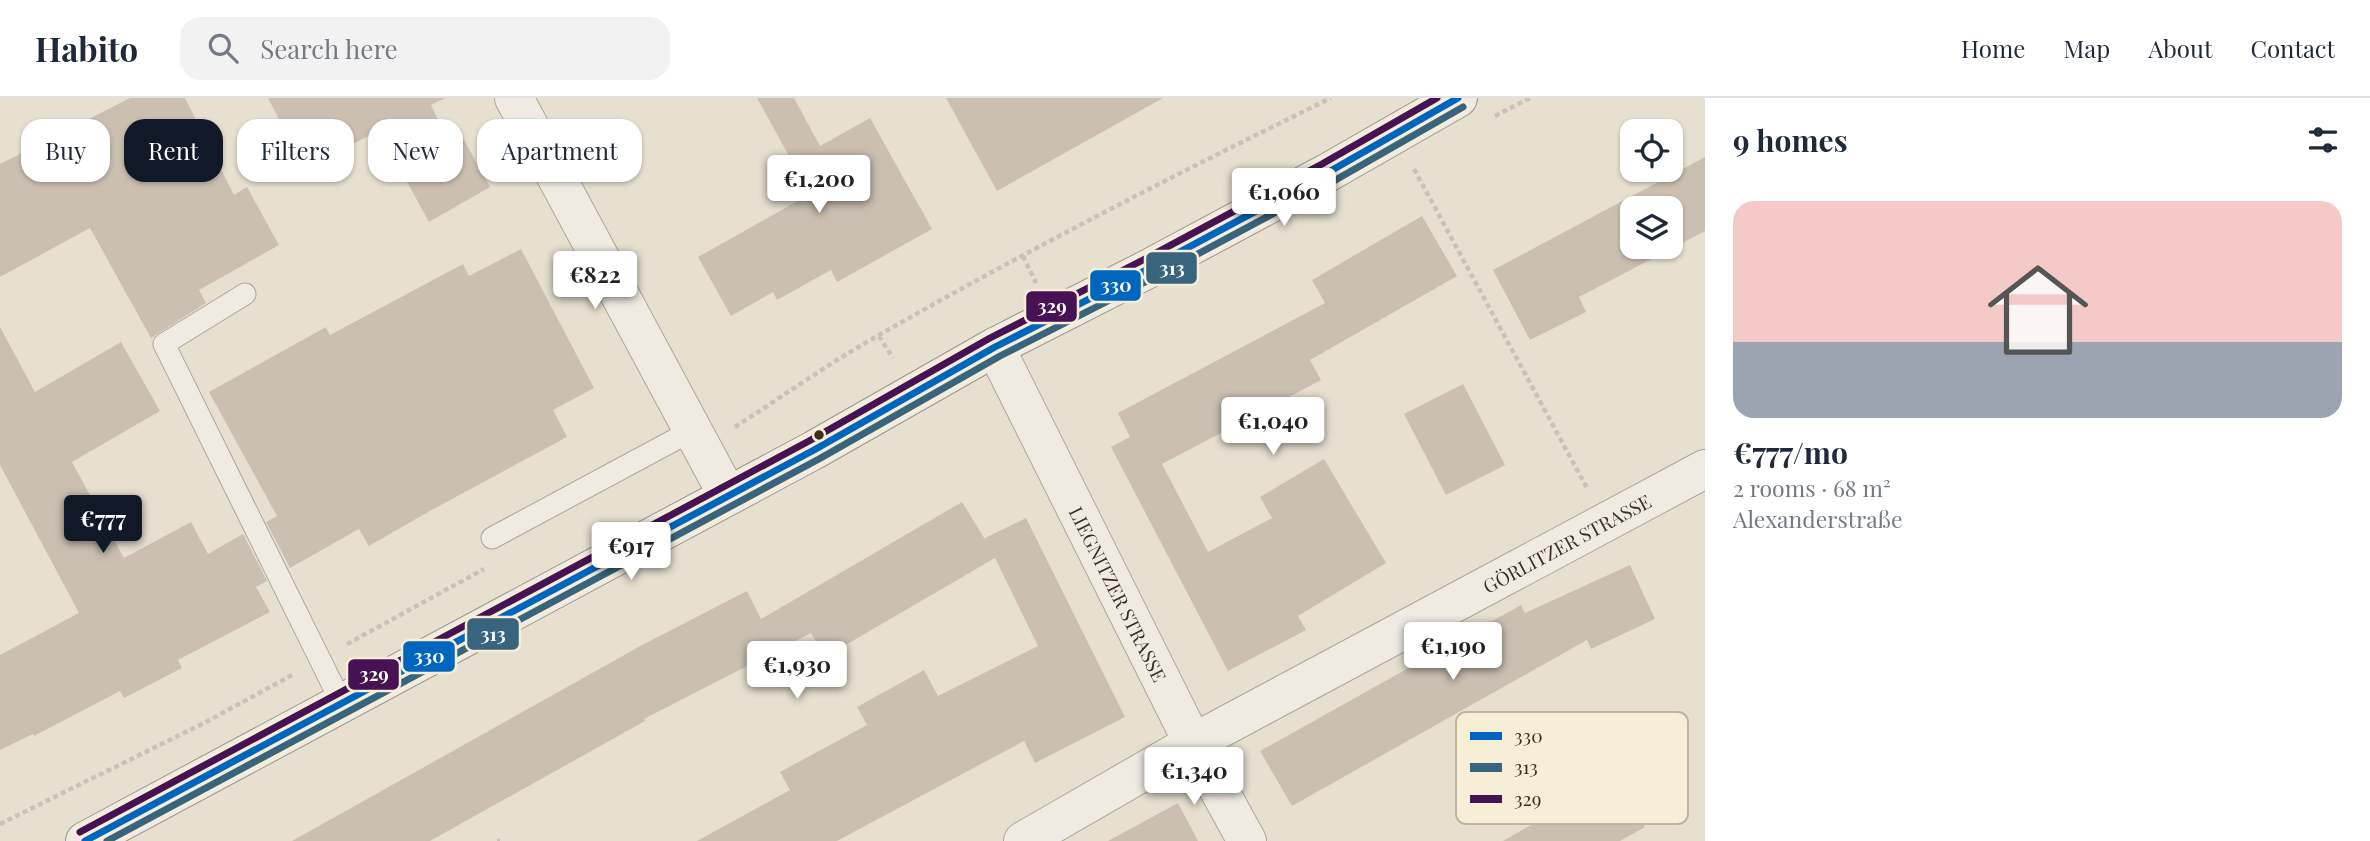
<!DOCTYPE html>
<meta charset="utf-8">
<style>
body{margin:0;font-family:"Playfair Display",serif;background:#f2f2f3;color:#1f2937;height:100vh;display:flex;flex-direction:column;font-size:26px;white-space:nowrap}
*{box-sizing:border-box;margin:0}
p{font-size:23px;color:#747a83}
.icon{flex:none;width:38px;height:38px;fill:none;stroke:currentColor;stroke-width:2;stroke-linecap:round;stroke-linejoin:round}
.map{position:relative;flex:1;overflow:hidden}
.drawer{display:flex;flex-direction:column;background:#fff;width:665px}
.drawer>*{flex:none}
.banner{position:absolute;left:21px;top:21px;width:665px;height:63px;display:flex;gap:14px}
.fabs{position:absolute;left:1620px;top:21px;display:grid;gap:14px}
.fabs a{display:grid;place-items:center;width:63px;height:63px;border-radius:14px;background:#fff;box-shadow:0 2px 5px #0004;font-size:35px}
.price{position:absolute;translate:-50% -60px;padding:0 16px;border-radius:7px;background:#fff;color:#222;font-size:23px;line-height:46px;filter:drop-shadow(0 2px 4px #0008)}
.price::after{content:'';position:absolute;left:50%;top:42px;width:21px;height:16px;margin-left:-10px;background:inherit;clip-path:polygon(0 0,100% 0,50% 100%)}
.price.on{background:#111827;color:#fff}
ul{padding:0;list-style:none}
li{display:grid;align-content:center;gap:14px;height:371px;padding:0 28px}
li+li{border-top:2px solid #e0e1e3}
li span{display:grid;place-items:center;height:217px;border-radius:21px;color:#555}
li>.icon{margin-inline-start:auto}
span .icon{width:126px;height:126px;fill:#fffc;stroke-width:1}
li b{font-size:30px}
h2{display:flex;justify-content:space-between;align-items:center;height:84px;padding:0 28px;font-size:30px}
.chip{padding:0 24px;border-radius:21px;background:#fff;box-shadow:0 2px 5px #0004;font-size:24px;line-height:63px}
.chip.on{background:#111827;color:#fff}
header{display:flex;align-items:center;gap:42px;box-sizing:border-box;height:98px;padding:0 35px;background:#fff;border-bottom:2px solid #e0e1e3}
header strong{font-size:33px}
nav{display:flex;gap:38px;margin-inline-start:auto;font-size:24px}
.search{width:490px;height:63px;background:#f2f2f3;display:flex;align-items:center;gap:18px;box-sizing:border-box;padding:0 24px;border-radius:21px;color:#747a83;font-size:26px}
main{display:flex;flex:1;min-height:0}
.map>svg:first-child{display:block}
</style>
<header>
<strong>Habito</strong>
<div class="search"><svg class="icon" aria-label="search" viewBox="0 0 24 24"><circle cx="10" cy="10" r="6"/><path d="M15 15l6 6"/></svg>Search here</div>
<nav><a>Home</a><a>Map</a><a>About</a><a>Contact</a></nav>
</header>
<main>
<div class="map">
<svg width="1705" height="743" viewBox="0 0 1705 743">
<rect width="100%" height="100%" fill="#e7e0d1"/>
<path fill="#cbbfb2" fill-rule="evenodd" d="M130,0h55l49,97 13,-8 32,58 -80,45 7,13 -55,35 -61,-110 -90,49v-113z
M268,0h177l-14,7 18,38 13,-7 28,51 -61,35 -50,-91 -75,37z
M757,0h37l26,48 50,-28 62,111 -95,53 -6,-12 -54,30 -4,-8 -42,24 -33,-59 112,-63z
M946,0h217l-166,93z
M1705,59v74l-126,66 7,15 -56,28 -37,-70zM1633,110h38v39h-38z
M1422,118l35,60 -147,84 11,20 -159,84 46,88 64,-34 -12,-21 64,-38 62,104 -88,53 8,14 -78,41 -117,-224 19,-10 -12,-24 207,-110 -13,-23z
M521,151l73,139 -41,22 14,27 -139,75 -59,34 -10,-17 -69,39 -24,-46 11,-6 -68,-124 117,-65 4,8 133,-71 6,12z
M0,229l35,65 86,-50 39,69 -88,51 52,96 67,-36 17,32 35,-20 24,47 -11,6 14,25 -92,48 4,8 -58,30 -4,-7 -86,45 -1,-2 -33,16v-95l79,-42 -79,-148z
M1463,286l42,81 -59,30 -42,-81z
M962,404l24,39 -1,-3 41,-20 99,199 -90,46 -11,-22 -187,100h-140l93,-51 -10,-18 87,-47 -10,-18 67,-37 14,26 100,-50 -43,-88 -170,99 -14,-24 -167,86 1,2 -215,120h-138l352,-197 103,-53 14,28z
M1630,467l25,54 -64,30 -4,-9 -295,166 -32,-55 261,-146 4,8z
M1616,678l29,51 -25,14h-117z
M1178,705l20,38h-90z"/>
<g fill="none" stroke-linecap="round" stroke-linejoin="round">
<g stroke="#ada599" stroke-width="23">
<path id="lane" d="M245,196l-81,50 178,360
M492,440l201,-108"/>
</g>
<g stroke="#ada599" stroke-width="40">
<g id="street">
<path d="M514,0l214,398"/>
<path id="s1" d="M995,249l198,396 54,98"/>
<path id="s2" d="M1023,743l170,-98 512,-274"/>
</g>
</g>
<g stroke="#9c958a" stroke-width="40">
<path id="secondary" d="M85,743l729,-391 181,-103 153,-78 179,-96 131,-75"/>
</g>
<path stroke="#c8c2b9" stroke-width="4.5" stroke-dasharray="5 3.5" stroke-linecap="butt" d="M1495,18l35,-18
M1414,71l173,319
M1023,158l13,27
M879,238l14,22
M735,329c42,-27 83,-56 125,-81 154,-89 312,-170 471,-248
M347,546l137,-75
M0,726l206,-102 88,-48
M497,743h3"/>
<use href="#lane" stroke="#efebe3" stroke-width="21"/>
<use href="#street" stroke="#efebe3" stroke-width="38"/>
<use href="#secondary" stroke="#efebe3" stroke-width="38"/>
<g stroke="#f7eed8" stroke-width="12">
<path id="bus-1" d="M85,743l729,-391 181,-103 153,-78 179,-96 131,-75"/>
</g>
<g stroke="#f7eed8" stroke-width="12">
<path id="bus-2" d="M107,743l712,-382 181,-103 153,-78 179,-96 131,-75"/>
</g>
<g stroke="#f7eed8" stroke-width="12">
<path id="bus-3" d="M80,734l729,-391 181,-103 153,-78 179,-96 115,-66"/>
</g>
<use href="#bus-1" stroke="#0065bd" stroke-width="7"/>
<use href="#bus-2" stroke="#38647d" stroke-width="7"/>
<use href="#bus-3" stroke="#461254" stroke-width="7"/>
</g>
<circle fill="#3d2e20" stroke="#f7eed8" stroke-width="2.5" cx="819" cy="337" r="6"/>
<g text-anchor="middle" dominant-baseline="central" stroke-width="5" stroke-linejoin="round" paint-order="stroke">
<g font-size="19" fill="#3d2e20" stroke="#f7eed8">
<text stroke="none"><textPath href="#s2" startOffset="620">GÖRLITZER STRASSE</textPath></text>
<text stroke="none"><textPath href="#s1" startOffset="276">LIEGNITZER STRASSE</textPath></text>
</g>
</g>
<rect x="1456" y="614" width="232" height="112" rx="10" fill="#f7eed8" stroke="#bfb4a1" stroke-width="2"/>
<rect x="1470" y="634" width="32" height="8" fill="#0065bd"/>
<rect x="1470" y="665" width="32" height="9" fill="#38647d"/>
<rect x="1470" y="697" width="32" height="8" fill="#461254"/>
<g font-size="19" fill="#3d2e20">
<text x="1514" y="645">330</text>
<text x="1514" y="676">313</text>
<text x="1514" y="708">329</text>
</g>
<g stroke="#f7eed8" stroke-width="2.5">
<rect x="1145" y="153" width="53" height="34" rx="7" fill="#38647d"/>
<rect x="1089" y="171" width="53" height="33" rx="7" fill="#0065bd"/>
<rect x="1025" y="192" width="53" height="33" rx="7" fill="#461254"/>
<rect x="466" y="519" width="54" height="34" rx="7" fill="#38647d"/>
<rect x="402" y="542" width="54" height="33" rx="7" fill="#0065bd"/>
<rect x="347" y="560" width="53" height="33" rx="7" fill="#461254"/>
</g>
<g font-size="19" text-anchor="middle" font-weight="bold" fill="#fff">
<text x="1172" y="177">313</text>
<text x="1116" y="194">330</text>
<text x="1052" y="215">329</text>
<text x="493" y="543">313</text>
<text x="429" y="565">330</text>
<text x="374" y="583">329</text>
</g>
</svg>
<div class="fabs">
<a><svg class="icon" aria-label="locate" viewBox="0 0 24 24"><circle cx="12" cy="12" r="6"/><path d="M12 2v4M12 18v4M2 12h4M18 12h4"/></svg></a>
<a><svg class="icon" aria-label="layers" viewBox="0 0 24 24"><path d="M12 4l9 5-9 5-9-5zM3 14l9 5 9-5"/></svg></a>
</div>
<b class="price" style="left:819px;top:117px">€1,200</b>
<b class="price" style="left:1284px;top:130px">€1,060</b>
<b class="price" style="left:595px;top:213px">€822</b>
<b class="price" style="left:1273px;top:359px">€1,040</b>
<b class="price on" style="left:103px;top:457px">€777</b>
<b class="price" style="left:631px;top:484px">€917</b>
<b class="price" style="left:1453px;top:584px">€1,190</b>
<b class="price" style="left:797px;top:603px">€1,930</b>
<b class="price" style="left:1194px;top:709px">€1,340</b>
<div class="banner">
<a class="chip">Buy</a>
<a class="chip on">Rent</a>
<a class="chip">Filters</a>
<a class="chip">New</a>
<a class="chip">Apartment</a>
</div>
</div>
<section class="drawer">
<h2>9 homes<svg class="icon" aria-label="filters" viewBox="0 0 24 24"><path d="M4 7h16M4 17h16"/><circle cx="9" cy="7" r="2"/><circle cx="15" cy="17" r="2"/></svg></h2>
<ul>
<li><span style="background:linear-gradient(#f6c9c9 65%,#9aa5b1 0)"><svg class="icon" aria-label="home" viewBox="0 0 24 24"><path d="M3 11l9-7 9 7M6 9v11h12V9"/></svg></span><div><b>€777/mo</b><p>2 rooms · 68 m²</p><p>Alexanderstraße</p></div></li>
</ul>
</section>
</main>
